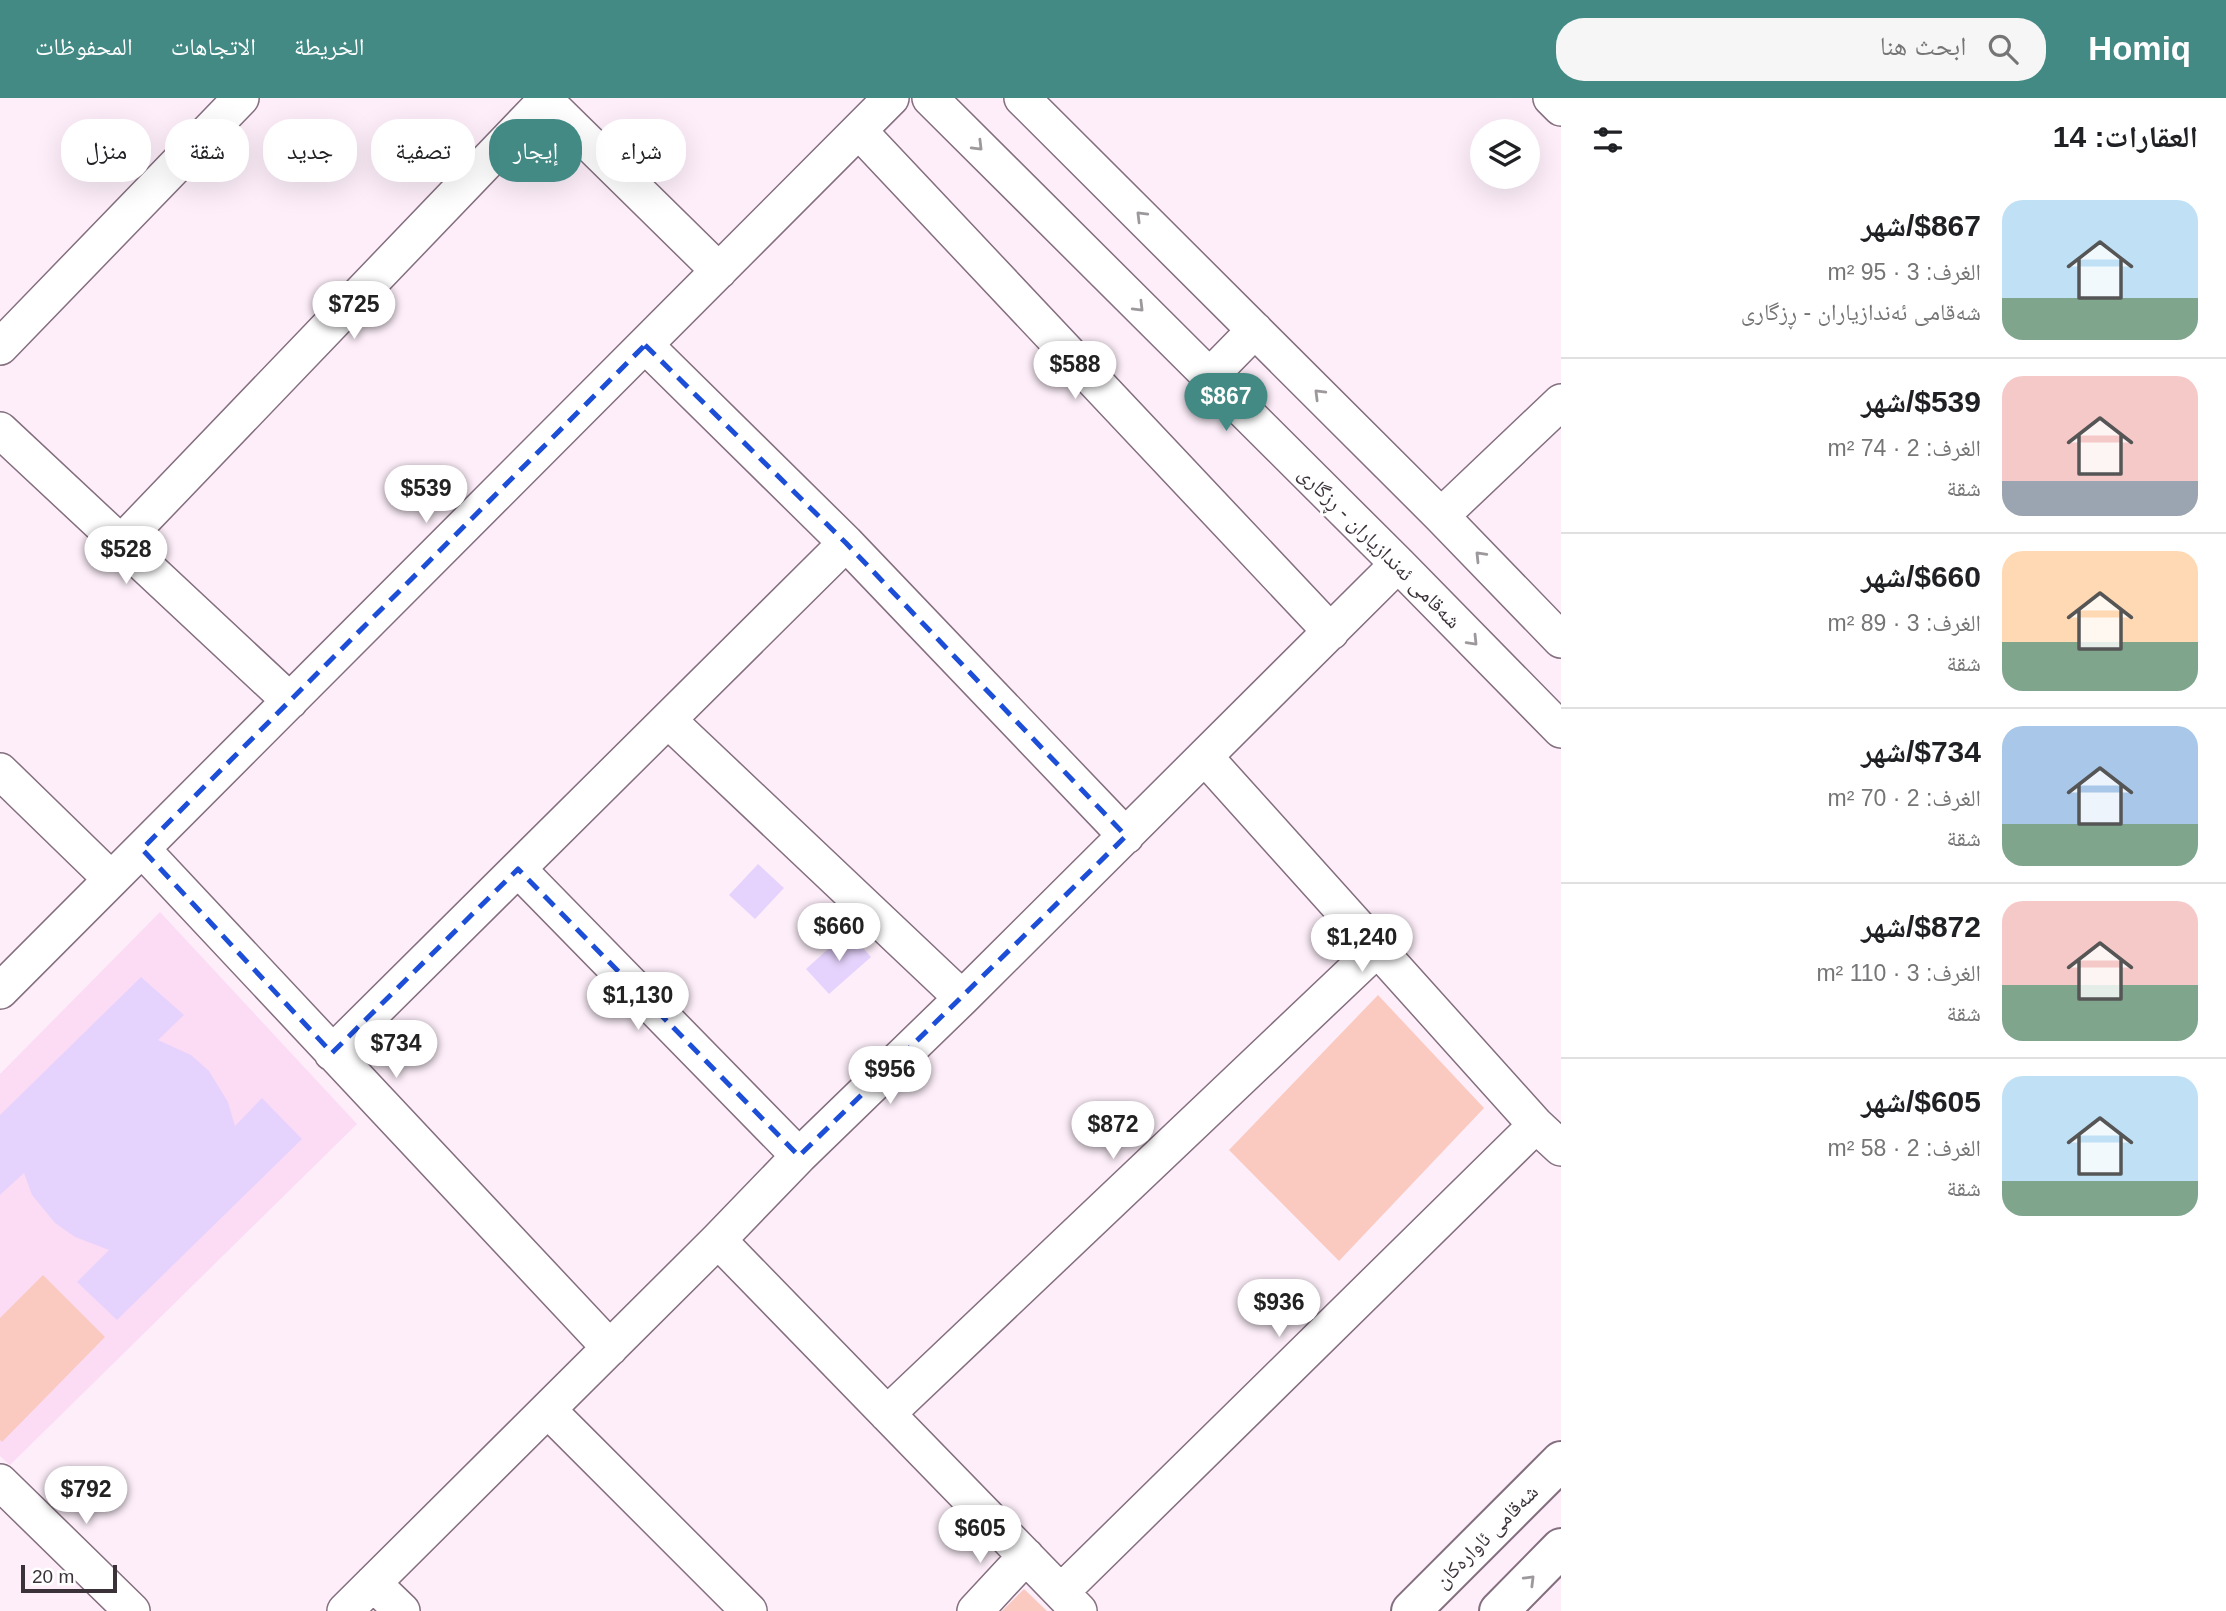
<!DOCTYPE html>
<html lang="ar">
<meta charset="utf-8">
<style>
body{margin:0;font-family:Helvetica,"Noto Naskh Arabic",sans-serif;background:#f6f6f6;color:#202124;direction:rtl;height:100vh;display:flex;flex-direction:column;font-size:26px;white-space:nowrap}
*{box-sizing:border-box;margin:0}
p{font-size:23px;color:#757577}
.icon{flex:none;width:38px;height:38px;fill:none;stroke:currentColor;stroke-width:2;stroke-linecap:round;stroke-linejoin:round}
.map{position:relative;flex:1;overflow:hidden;direction:ltr}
.drawer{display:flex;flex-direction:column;background:#fff;width:665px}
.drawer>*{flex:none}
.guide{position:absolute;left:21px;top:21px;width:665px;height:63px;direction:rtl;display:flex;gap:14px}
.fabs{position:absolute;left:1470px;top:21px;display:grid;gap:14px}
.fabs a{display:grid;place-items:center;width:70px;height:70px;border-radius:50%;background:#fff;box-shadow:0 7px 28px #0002;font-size:35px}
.scale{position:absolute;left:21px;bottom:18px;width:96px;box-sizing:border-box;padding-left:7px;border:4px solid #3b3239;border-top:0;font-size:19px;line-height:24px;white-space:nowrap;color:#3b3239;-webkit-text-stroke:5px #fff;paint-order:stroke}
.price{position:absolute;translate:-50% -60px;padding:0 16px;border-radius:24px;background:#fff;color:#222;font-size:23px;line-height:46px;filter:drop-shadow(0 2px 4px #0008)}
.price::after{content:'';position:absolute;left:50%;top:42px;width:21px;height:16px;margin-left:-10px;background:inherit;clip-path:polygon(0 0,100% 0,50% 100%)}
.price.selected{background:#438a85;color:#fff}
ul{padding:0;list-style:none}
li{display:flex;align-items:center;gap:21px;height:175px;padding:0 28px}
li+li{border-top:2px solid #e0e0e0}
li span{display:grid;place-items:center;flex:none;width:196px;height:140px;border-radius:21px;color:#555}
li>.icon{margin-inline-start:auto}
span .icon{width:84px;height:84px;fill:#fffc;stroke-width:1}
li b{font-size:30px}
h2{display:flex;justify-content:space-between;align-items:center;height:84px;padding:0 28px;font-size:30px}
.tag{padding:0 24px;border-radius:28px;background:#fff;box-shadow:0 7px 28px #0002;font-size:24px;line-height:63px}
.tag.selected{background:#438a85;color:#fff}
header{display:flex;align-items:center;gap:42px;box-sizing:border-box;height:98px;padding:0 35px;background:#438a85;color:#fff}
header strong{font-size:33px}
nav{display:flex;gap:38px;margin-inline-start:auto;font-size:24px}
.search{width:490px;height:63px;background:#f6f6f6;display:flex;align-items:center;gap:18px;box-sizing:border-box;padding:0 24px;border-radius:28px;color:#757577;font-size:26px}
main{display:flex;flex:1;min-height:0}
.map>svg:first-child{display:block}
</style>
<header>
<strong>Homiq</strong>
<div class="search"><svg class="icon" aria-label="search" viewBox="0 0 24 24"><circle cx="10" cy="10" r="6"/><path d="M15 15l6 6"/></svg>ابحث هنا</div>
<nav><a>الخريطة</a><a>الاتجاهات</a><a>المحفوظات</a></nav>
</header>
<main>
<section class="drawer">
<h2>العقارات: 14<svg class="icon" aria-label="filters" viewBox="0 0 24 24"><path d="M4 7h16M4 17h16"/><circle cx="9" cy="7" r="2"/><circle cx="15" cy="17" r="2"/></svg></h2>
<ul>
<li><span style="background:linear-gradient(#bfe0f5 70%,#7fa58c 0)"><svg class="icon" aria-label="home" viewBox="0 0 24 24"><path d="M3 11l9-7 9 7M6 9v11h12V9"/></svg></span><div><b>$867/شهر</b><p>الغرف: 3 · 95 m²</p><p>شەقامی ئەندازیاران - ڕزگاری</p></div></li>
<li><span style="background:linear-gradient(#f6c9c9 75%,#9aa5b1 0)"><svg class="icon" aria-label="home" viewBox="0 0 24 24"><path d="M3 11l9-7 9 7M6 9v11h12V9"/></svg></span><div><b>$539/شهر</b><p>الغرف: 2 · 74 m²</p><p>شقة</p></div></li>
<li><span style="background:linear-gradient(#ffd9b3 65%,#7fa58c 0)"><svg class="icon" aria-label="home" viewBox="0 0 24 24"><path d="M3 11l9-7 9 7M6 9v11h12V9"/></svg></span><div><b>$660/شهر</b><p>الغرف: 3 · 89 m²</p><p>شقة</p></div></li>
<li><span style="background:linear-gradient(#a9c7e8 70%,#7fa58c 0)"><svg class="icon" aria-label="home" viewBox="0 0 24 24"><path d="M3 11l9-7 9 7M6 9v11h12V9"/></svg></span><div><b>$734/شهر</b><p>الغرف: 2 · 70 m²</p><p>شقة</p></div></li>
<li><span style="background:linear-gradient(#f6c9c9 60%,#7fa58c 0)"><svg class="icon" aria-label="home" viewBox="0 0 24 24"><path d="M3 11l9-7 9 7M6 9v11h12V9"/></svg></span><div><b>$872/شهر</b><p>الغرف: 3 · 110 m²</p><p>شقة</p></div></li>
<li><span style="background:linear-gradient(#bfe0f5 75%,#7fa58c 0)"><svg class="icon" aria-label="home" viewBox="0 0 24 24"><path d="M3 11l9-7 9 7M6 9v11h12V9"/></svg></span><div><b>$605/شهر</b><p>الغرف: 2 · 58 m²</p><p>شقة</p></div></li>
</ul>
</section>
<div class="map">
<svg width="1561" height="1513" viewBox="0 0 1561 1513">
<rect width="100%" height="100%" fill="#fdeef9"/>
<path fill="#fcdcf4" d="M160,814l197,212 -347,341 -10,-9v-382z"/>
<path fill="#facac0" d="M1378,897l106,113 -145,153 -110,-111z
M43,1177l62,62 -103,105 -2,-2v-122z
M1024,1491l23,22h-45z"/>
<path fill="#e6d3fd" d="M758,766l26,24 -29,31 -26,-24z
M848,833l23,26 -42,37 -23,-25z
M141,879l43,38 -26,25 33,15 18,16 19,31 7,24 27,-28 40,41 -185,181 -40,-38 32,-32 -34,-13 -20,-14 -23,-28 -8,-22 -24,22v-80z"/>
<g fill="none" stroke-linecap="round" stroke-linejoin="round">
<g stroke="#846e7f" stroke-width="38">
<path id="minor" d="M543,0l176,173
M930,0l468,466 163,166
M1022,0l419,418 120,124
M1551,0l10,10
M859,33l472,501
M645,247l201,198 280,293
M0,249l241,-249
M1209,279l46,-47
M0,332l290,271
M1441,418l120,-114
M121,445l424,-442
M668,622l294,278
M1205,659l331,368 25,23
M0,673l111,108
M142,751l468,499
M518,771l281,287
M0,893l891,-893
M332,955l514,-510
M718,1142l361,371
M548,1312l201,201
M887,1316l490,-465
M0,1384l132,129
M373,1485l29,28
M1061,1494l475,-467
M345,1513l373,-371 81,-84 163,-158 436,-434
M975,1513l51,-55"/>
</g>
<g stroke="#846e7f" stroke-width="42">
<path id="major" d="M1411,1513l150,-150
M1499,1513l62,-63"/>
</g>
<use href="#minor" stroke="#fff" stroke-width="35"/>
<use href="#major" stroke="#fff" stroke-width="38"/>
</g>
<defs><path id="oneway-chevron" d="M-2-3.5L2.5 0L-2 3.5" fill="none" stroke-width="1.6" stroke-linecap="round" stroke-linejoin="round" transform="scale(1.75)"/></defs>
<g stroke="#9d989c">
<use href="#oneway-chevron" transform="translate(978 48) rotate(45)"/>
<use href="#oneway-chevron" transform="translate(1141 118) rotate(-135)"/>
<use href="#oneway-chevron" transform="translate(1139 209) rotate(45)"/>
<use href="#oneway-chevron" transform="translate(1319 296) rotate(-135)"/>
<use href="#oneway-chevron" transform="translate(1480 458) rotate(-134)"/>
<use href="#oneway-chevron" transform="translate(1473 543) rotate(46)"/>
<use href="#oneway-chevron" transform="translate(1530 1482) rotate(-45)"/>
</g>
<path fill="none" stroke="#1d4ed8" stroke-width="5" stroke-dasharray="14 9" stroke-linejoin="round" d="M645,247l201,198 280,293 -327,320 -281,-287 -186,184 -190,-204z"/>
<g text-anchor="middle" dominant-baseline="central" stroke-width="6" stroke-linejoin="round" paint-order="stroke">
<g font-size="21" fill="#3b3239" stroke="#fff">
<text transform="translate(1380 449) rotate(45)">شەقامی ئەندازیاران - ڕزگاری</text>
<text transform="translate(1486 1438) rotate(-45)">شەقامی ئاوارەکان</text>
</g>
</g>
</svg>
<div class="fabs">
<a><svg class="icon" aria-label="layers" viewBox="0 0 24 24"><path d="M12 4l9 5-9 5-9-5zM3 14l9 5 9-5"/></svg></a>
</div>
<div class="scale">20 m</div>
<b class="price" style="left:354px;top:243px">$725</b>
<b class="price" style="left:1075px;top:303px">$588</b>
<b class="price selected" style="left:1226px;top:335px">$867</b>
<b class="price" style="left:426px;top:427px">$539</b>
<b class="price" style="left:126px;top:488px">$528</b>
<b class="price" style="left:839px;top:865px">$660</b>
<b class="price" style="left:1362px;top:876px">$1,240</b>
<b class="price" style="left:638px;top:934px">$1,130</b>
<b class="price" style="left:396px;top:982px">$734</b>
<b class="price" style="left:890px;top:1008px">$956</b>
<b class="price" style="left:1113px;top:1063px">$872</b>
<b class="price" style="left:1279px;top:1241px">$936</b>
<b class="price" style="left:86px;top:1428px">$792</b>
<b class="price" style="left:980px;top:1467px">$605</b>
<div class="guide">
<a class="tag">شراء</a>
<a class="tag selected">إيجار</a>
<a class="tag">تصفية</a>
<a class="tag">جديد</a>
<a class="tag">شقة</a>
<a class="tag">منزل</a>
</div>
</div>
</main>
